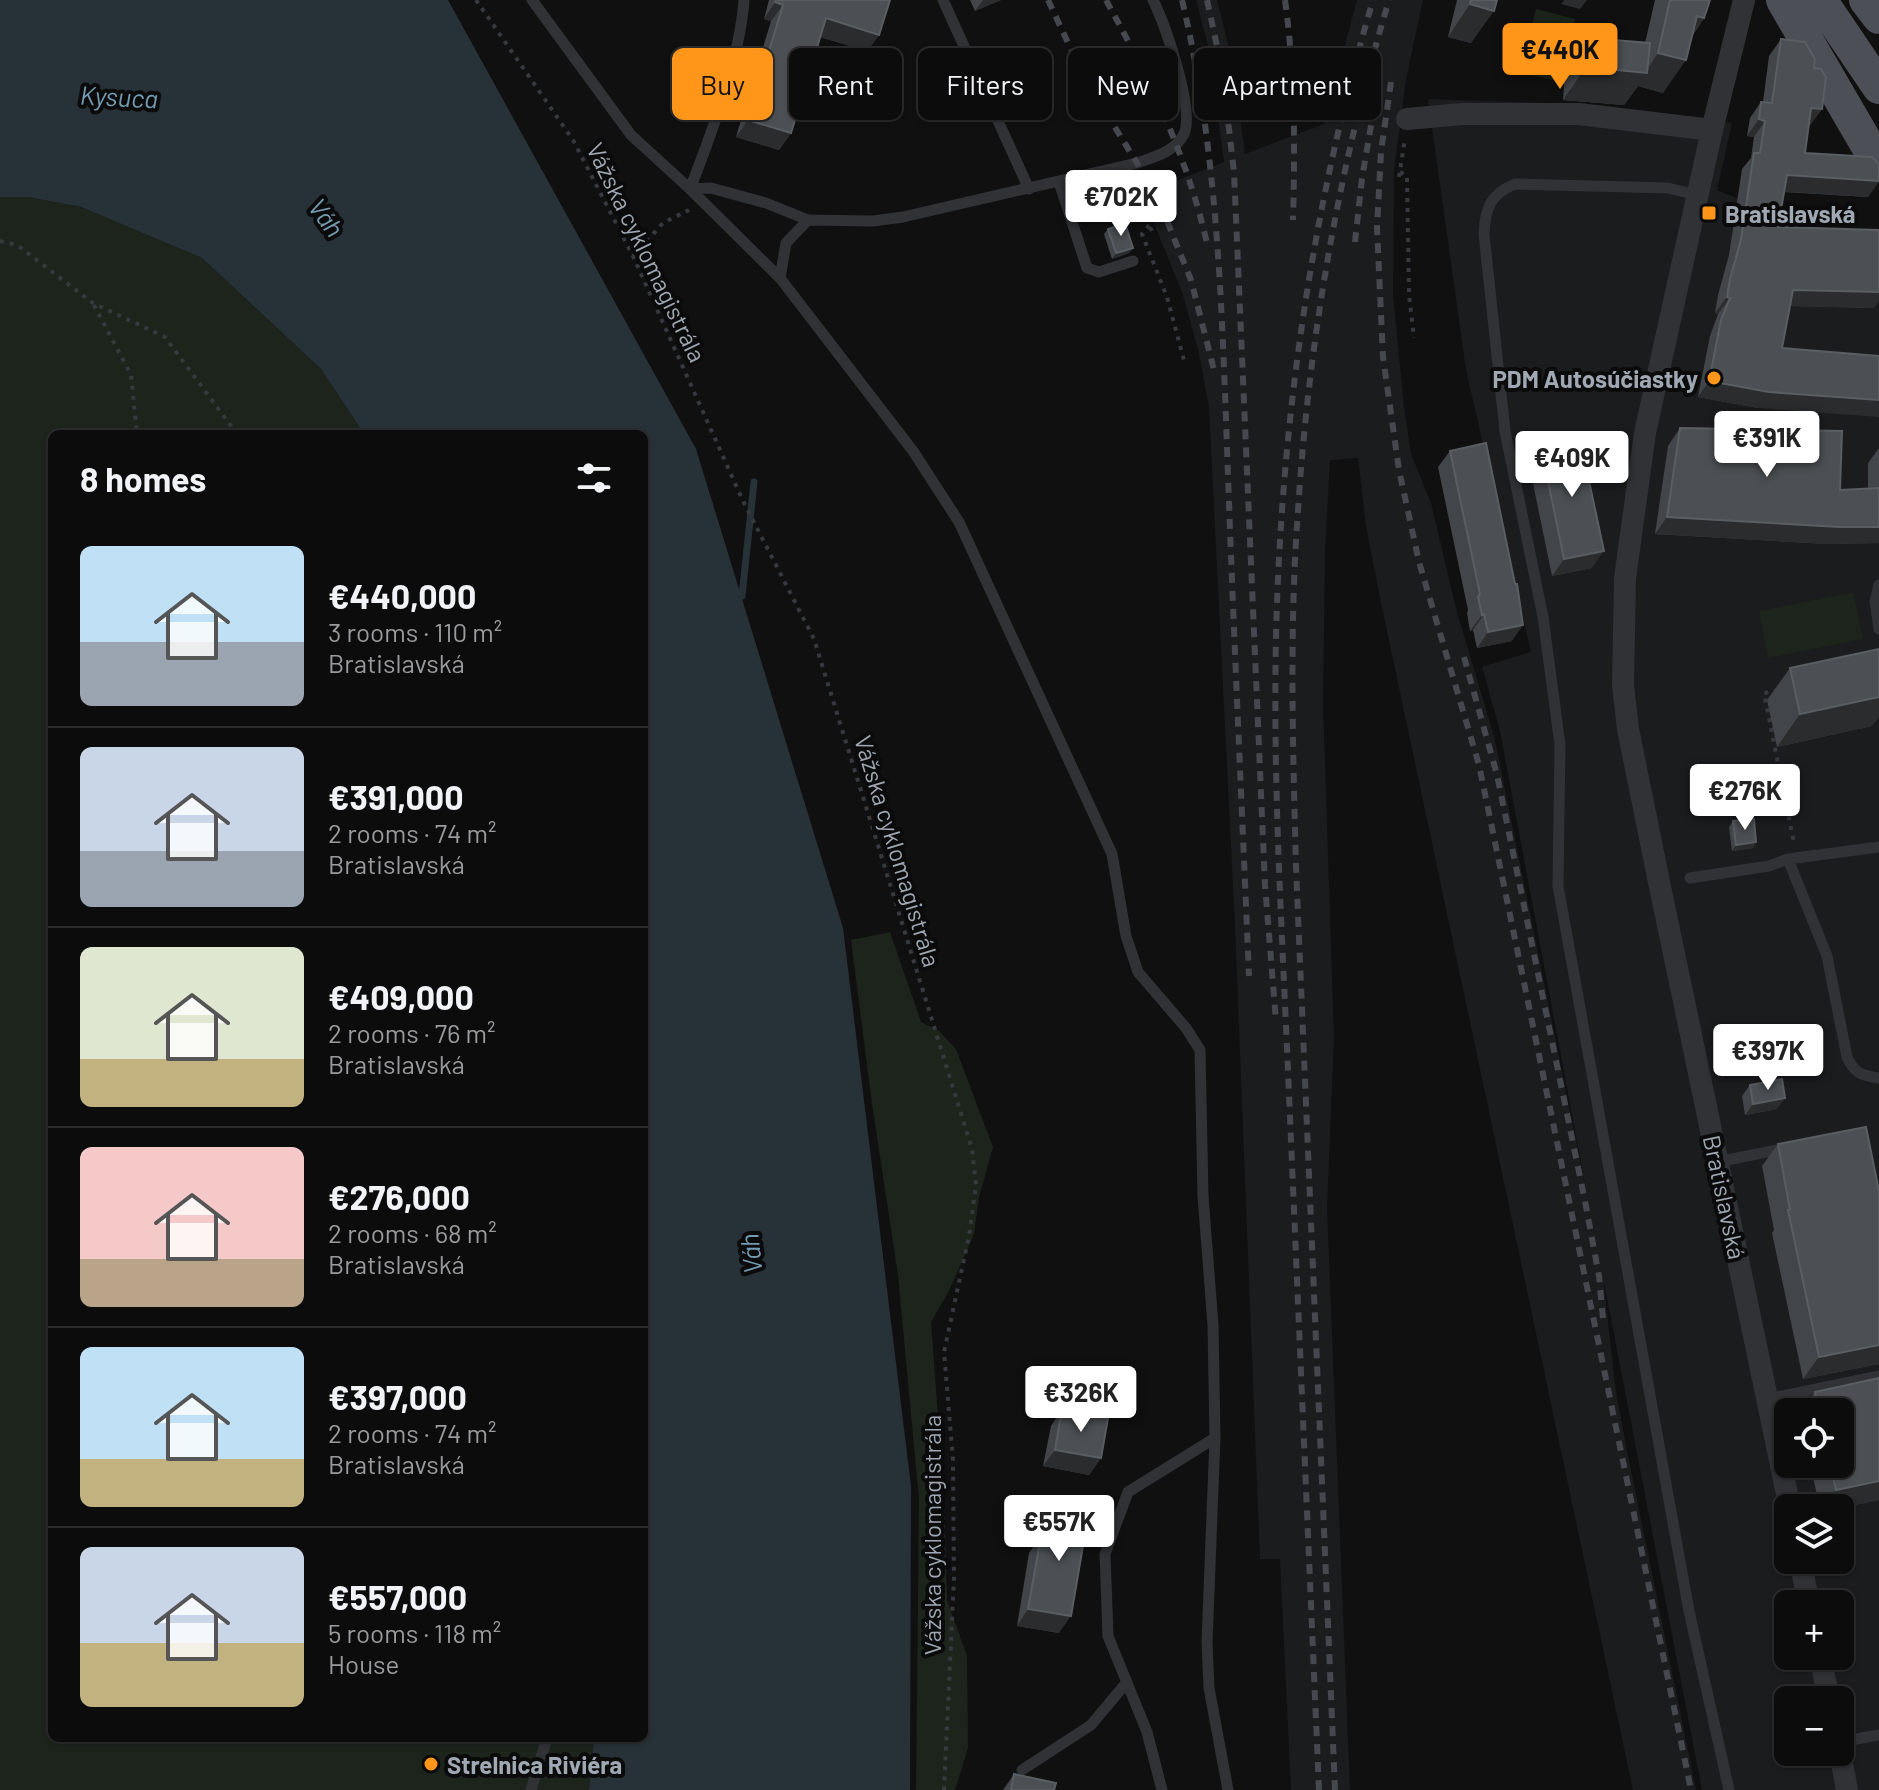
<!DOCTYPE html>
<meta charset="utf-8">
<style>
body{margin:0;font-family:Barlow,sans-serif;background:#1a1a1b;color:#f1f3f6;height:100vh;display:flex;flex-direction:column;font-size:30px;white-space:nowrap}
*{box-sizing:border-box;margin:0}
p{font-size:26px;color:#9a9b9d}
.icon{flex:none;width:44px;height:44px;fill:none;stroke:currentColor;stroke-width:2;stroke-linecap:round;stroke-linejoin:round}
.map{position:relative;flex:1;overflow:hidden}
.details{position:absolute;left:48px;top:430px;width:600px;height:1312px;display:flex;flex-direction:column;background:#0c0c0d;border-radius:12px;box-shadow:0 2px 6px #0004,0 0 0 2px #2c2c2e}
.details>*{flex:none}
.top-card{position:absolute;left:672px;top:48px;width:760px;height:72px;display:flex;gap:16px}
.controls{position:absolute;left:1774px;top:1398px;display:grid;gap:16px}
.controls a{display:grid;place-items:center;width:80px;height:80px;border-radius:12px;background:#0c0c0d;box-shadow:0 2px 6px #0004,0 0 0 2px #2c2c2e;font-size:40px}
.price{position:absolute;translate:-50% -68px;padding:0 18px;border-radius:8px;background:#fff;color:#222;font-size:26px;line-height:52px;filter:drop-shadow(0 2px 4px #0008)}
.price::after{content:'';position:absolute;left:50%;top:48px;width:24px;height:18px;margin-left:-12px;background:inherit;clip-path:polygon(0 0,100% 0,50% 100%)}
.price.on{background:#ff961a;color:#111}
ul{padding:0;list-style:none}
li{display:flex;align-items:center;gap:24px;height:200px;padding:0 32px}
li+li{border-top:2px solid #2c2c2e}
li span{display:grid;place-items:center;flex:none;width:224px;height:160px;border-radius:12px;color:#555}
li>.icon{margin-inline-start:auto}
span .icon{width:96px;height:96px;fill:#fffc;stroke-width:1}
li b{font-size:34px}
h2{display:flex;justify-content:space-between;align-items:center;height:96px;padding:0 32px;font-size:34px}
.pill{padding:0 28px;border-radius:12px;background:#0c0c0d;box-shadow:0 2px 6px #0004,0 0 0 2px #2c2c2e;font-size:28px;line-height:72px}
.pill.on{background:#ff961a;color:#111}
.map>svg:first-child{display:block}
</style>
<div class="map">
<svg width="1879" height="1790" viewBox="0 0 1879 1790">
<rect width="100%" height="100%" fill="#101011"/>
<path fill="#1b1c1e" fill-rule="evenodd" d="M1196,0h21l16,64 12,90 79,-30 33,-124h66l-17,79 -12,92 -1,124 11,113 7,46 20,49 26,109 38,128 94,465 -89,-474 -18,-64 49,-15 -65,-282 -38,-271 153,5 151,19 -15,67 162,70v1530h-177l-99,-513 12,108 11,61 70,344h-63l-253,-1192 -14,-72 -8,-68 -28,2 -5,91 -2,152 11,334 -7,171 23,582h-59l-11,-231h-20l-25,-634 -26,-517 -10,-55 -17,-61 -40,-98 82,-32 -15,-113zM1788,1412h52v52h-52zM1788,1508h52v52h-52zM1788,1604h52v52h-52zM1788,1700h52v52h-52z"/>
<path fill="#1c241c" d="M1536,9l39,10 -15,63 -40,-10z
M0,197h28l53,10 121,51 119,111 43,65h-312v1304h542l-5,52h-589z
M1853,592l10,47 -95,19 -9,-47z
M890,932l31,90 18,9 17,18 37,98 -14,50 -5,37 -24,55 -19,33 13,176 3,102 20,56 1,92 -13,42h-39l3,-290 -21,-225 -26,-171 -21,-164z"/>
<path fill="#273238" d="M0,0h448l248,449 147,479 68,558 -1,304h-321l5,-52h50v-1304h-280l-43,-65 -119,-111 -121,-51 -53,-10h-28z"/>
<g fill="none" stroke-linecap="round" stroke-linejoin="round">
<path stroke="#273238" stroke-width="7" d="M742,596l12,-114"/>
<path stroke="#36393d" stroke-width="4" stroke-dasharray="4 6" stroke-linecap="butt" d="M476,0l97,140 60,116 110,245 71,138 158,510 4,36 -7,51 -25,116 9,108 1,118 -10,212
M1400,172l7,4 2,119 5,43
M1399,177l6,-39
M1129,182l23,49
M1149,225l-7,9 25,63 18,67
M0,241l17,4 76,58 72,34 72,97
M633,256l30,-33 26,-13
M94,305l37,70 6,59
M1778,690l-14,3 30,150"/>
<path stroke="#303236" stroke-width="11" d="M532,0l99,135 59,54 90,89 133,173 46,71 153,332 14,82 12,36 48,56 14,22 3,146 10,129 2,113 -8,204 2,46 19,102
M744,0c-4,58 -33,135 -54,189l21,-1 55,15 42,17 65,1 30,-4 234,-54c17,-6 38,-11 47,-29 11,-24 -19,-110 -31,-134
M943,0l86,189
M1059,182l28,86 12,4 34,-11
M1697,195l-29,-7 -153,-4c-25,10 -30,25 -31,50l21,197 38,186 17,128 -2,141 131,725 40,179
M780,278l6,-35 22,-23
M1879,585l-4,16 4,28
M1788,859l39,97 20,101c7,16 15,19 32,21
M1690,878l79,-12 19,-7 91,-12
M1717,1162l70,-14
M1767,1399l112,-23
M1840,1742l39,-7
M1022,1770l69,-45 36,-43
M531,1790l16,-52
M1162,1790l-15,-58 -39,-96 -3,-82 23,-62 87,-54"/>
<path stroke="#303236" stroke-width="22" d="M1744,0l-32,130 -67,303 -20,145 -2,107 5,44 31,153 131,626
M1407,119l55,-5h117l133,16
M1800,1560l9,44
M1820,1656l9,44
M1840,1752l7,38"/>
<path stroke="#4c4f56" stroke-width="34" d="M1783,0l96,165
M1820,0l59,87
M1866,0l13,17"/>
<path stroke="#45484e" stroke-width="6" stroke-dasharray="10 8" stroke-linecap="butt" d="M1048,0l37,79 52,84 28,53 26,64 24,94
M1106,0c44,80 80,153 101,243
M1182,0c37,155 40,316 46,475 6,167 14,334 21,501
M1207,0l15,69 12,103 31,713 11,136
M1285,0c10,72 10,147 8,220
M1391,82l-10,70 -4,76 6,129 16,113 20,92 60,203 212,1025
M1355,242l7,-64 11,-64
M1464,657l33,118 88,426 14,75 4,43
M1319,1790c-10,-232 -20,-464 -30,-696 -7,-171 -19,-344 -11,-515 9,-197 39,-390 95,-579
M1335,1790l-39,-923c-3,-118 -7,-238 2,-356 11,-174 41,-345 91,-511"/>
</g>
<path fill="#424549" d="M769,0h121l-11,35 -12,16 -47,-14 -29,96 -12,17 -43,-13 35,-116 -7,-2z
M970,0h31l-26,11z
M1457,0h40l-26,43 -23,-6z
M1655,0h55l-6,18 -11,17 -30,58 -25,-7 -14,19 -61,-5 2,-29 23,-33 57,5z
M1781,39l33,29 8,41 -12,16h-1l-4,28 63,44 -84,-5 -6,35 96,81 -84,-2 -32,102 -60,-11 12,-61 8,-22 -3,-1 3,-18 11,-40 13,-86 9,-11 3,-21 -7,-1 3,-18 11,-16h2l6,-46z
M1108,229l25,19 -4,5 -17,6 -8,-25z
M1680,428l160,62 28,-2v-25l11,-15v95l-52,1 -172,-10 13,-88z
M1541,447l51,121 -40,8 -23,-112z
M1450,451l62,190 -35,7 -4,-18 -3,1 -3,-18 1,-3 -30,-143z
M1790,668l82,58 -95,21 -10,-47z
M1733,821l23,21 -3,6 -21,3 -3,-24z
M1750,1085l27,24 -32,6 -3,-19z
M1778,1144l101,220 -76,15 -31,-146 2,-3 -12,-64z
M1879,1378v122l-39,8h-20l-10,-44h30v-52h-39l14,-20z
M1062,1409l39,49 -12,17 -46,-9 8,-40z
M1065,1498l-6,135 -42,-7 12,-73 19,-27 3,1 2,-12z
M1014,1774l40,16h-51z"/>
<path fill="#2a2c2e" d="M983,0h18l-26,11z
M1564,0h23l-7,9 -19,-5z
M775,2l8,3 -12,16 -7,-2z
M1470,4l24,7 -23,32 -23,-6z
M1697,16l7,2 -23,33z
M826,18l53,17 -12,16 -53,-16z
M1658,53l28,7 -23,33 -25,-7 -14,19 -61,-5 23,-33 59,6z
M1811,108l11,1 -12,16h-10z
M1759,119l6,2 -11,16 -7,-1z
M748,120l43,13 -12,17 -43,-13z
M1787,175l92,6v1l-11,15 -92,-6z
M1133,248l-4,5 -17,6 4,-6z
M1793,290l86,2v9l-5,7 -93,-2z
M1727,297l3,1 -12,16 -3,-1z
M1709,381l170,19v17l-121,-9 -60,-11z
M1667,517l212,10v16l-52,1 -172,-10z
M1604,551l-12,17 -40,8 12,-17z
M1484,614l-11,16 -3,1 12,-16z
M1523,625l-11,16 -35,7 11,-16z
M1879,697v20l-7,9 -95,21 23,-33z
M1756,842l-3,6 -21,3 4,-6z
M1785,1098l-8,11 -32,6 8,-11z
M1879,1345v19l-76,15 16,-22z
M1055,1450l46,8 -12,17 -46,-9z
M1879,1481v19l-39,8h-16l12,-18z
M1028,1609l43,7 -12,17 -42,-7z"/>
<path fill="#4c5054" stroke="#595e63" stroke-width="2" d="M776,0h114l-11,35 -53,-17 -35,115 -43,-13 35,-115 -8,-3z
M1471,0h26l-3,11 -24,-7z
M1670,0h40l-6,18 -7,-2 -11,44 -28,-7z
M1588,38l62,5 -3,30 -61,-6z
M1781,39l24,3 10,17 -1,9 7,1 5,8 -4,32 -11,-1 -6,45 67,4 7,7v17l-92,-6 -9,52 101,3v62l-86,-2 -11,58 97,8v44l-110,-8 -60,-11 12,-61 9,-22 -3,-1 3,-18 11,-40 13,-86h6l5,-32 -6,-2 2,-17 11,1z
M1125,223l8,25 -17,5 -8,-24z
M1680,428l162,3 -2,59 39,-2v39h-40l-172,-10z
M1580,439l24,112 -40,8 -23,-112z
M1486,443l29,141h2l6,41 -35,7 -4,-18 -2,1 -4,-18 2,-3 -30,-143z
M1879,649v48l-79,17 -10,-46z
M1754,819l2,23 -20,3 -3,-24z
M1782,1079l3,19 -32,6 -3,-19z
M1866,1127l13,64v154l-60,12 -31,-147h2l-12,-66z
M1879,1378v103l-43,9 -6,-26h10v-52h-21l-4,-20z
M1062,1409l46,9 -7,40 -46,-8z
M1065,1498l20,4 -2,9h3l-4,22 3,1 -14,82 -43,-7 13,-73 5,1 2,-11 11,3z
M1014,1774l42,9 -2,7h-43z"/>
<g fill="#ff961a" stroke="#0b0b0c" stroke-width="3">
<rect x="1701" y="205" width="16" height="16" rx="4"/>
<circle cx="1714" cy="378" r="8"/>
<circle cx="431" cy="1764" r="8"/>
</g>
<g text-anchor="middle" dominant-baseline="central" stroke-width="8" stroke-linejoin="round" paint-order="stroke">
<g font-size="24" font-weight="bold" fill="#9fa8b3" stroke="#0b0b0c" text-anchor="start">
<text x="1725" y="213">Bratislavská</text>
<text x="1698" y="378" text-anchor="end">PDM Autosúčiastky</text>
<text x="447" y="1764">Strelnica Riviéra</text>
</g>
<g font-size="24" fill="#9fa8b3" stroke="#0b0b0c">
<text transform="translate(647 252) rotate(64)">Vážska cyklomagistrála</text>
<text transform="translate(898 851) rotate(73)">Vážska cyklomagistrála</text>
<text transform="translate(1725 1197) rotate(78)">Bratislavská</text>
<text transform="translate(931 1535) rotate(-90)">Vážska cyklomagistrála</text>
</g>
<g font-size="26" font-style="italic" fill="#739cb2" stroke="#0b0b0c">
<text transform="translate(119 96) rotate(3)">Kysuca</text>
<text transform="translate(327 217) rotate(54)">Váh</text>
<text transform="translate(750 1254) rotate(-97)">Váh</text>
</g>
</g>
</svg>
<div class="controls">
<a><svg class="icon" aria-label="locate" viewBox="0 0 24 24"><circle cx="12" cy="12" r="6"/><path d="M12 2v4M12 18v4M2 12h4M18 12h4"/></svg></a>
<a><svg class="icon" aria-label="layers" viewBox="0 0 24 24"><path d="M12 4l9 5-9 5-9-5zM3 14l9 5 9-5"/></svg></a>
<a>+</a>
<a>−</a>
</div>
<b class="price on" style="left:1560px;top:91px">€440K</b>
<b class="price" style="left:1121px;top:238px">€702K</b>
<b class="price" style="left:1767px;top:479px">€391K</b>
<b class="price" style="left:1572px;top:499px">€409K</b>
<b class="price" style="left:1745px;top:832px">€276K</b>
<b class="price" style="left:1768px;top:1092px">€397K</b>
<b class="price" style="left:1081px;top:1434px">€326K</b>
<b class="price" style="left:1059px;top:1563px">€557K</b>
<div class="top-card">
<a class="pill on">Buy</a>
<a class="pill">Rent</a>
<a class="pill">Filters</a>
<a class="pill">New</a>
<a class="pill">Apartment</a>
</div>
<section class="details">
<h2>8 homes<svg class="icon" aria-label="filters" viewBox="0 0 24 24"><path d="M4 7h16M4 17h16"/><circle cx="9" cy="7" r="2"/><circle cx="15" cy="17" r="2"/></svg></h2>
<ul>
<li><span style="background:linear-gradient(#bfe0f5 60%,#9aa5b1 0)"><svg class="icon" aria-label="home" viewBox="0 0 24 24"><path d="M3 11l9-7 9 7M6 9v11h12V9"/></svg></span><div><b>€440,000</b><p>3 rooms · 110 m²</p><p>Bratislavská</p></div></li>
<li><span style="background:linear-gradient(#c9d6e8 65%,#9aa5b1 0)"><svg class="icon" aria-label="home" viewBox="0 0 24 24"><path d="M3 11l9-7 9 7M6 9v11h12V9"/></svg></span><div><b>€391,000</b><p>2 rooms · 74 m²</p><p>Bratislavská</p></div></li>
<li><span style="background:linear-gradient(#dfe7d0 70%,#c2b280 0)"><svg class="icon" aria-label="home" viewBox="0 0 24 24"><path d="M3 11l9-7 9 7M6 9v11h12V9"/></svg></span><div><b>€409,000</b><p>2 rooms · 76 m²</p><p>Bratislavská</p></div></li>
<li><span style="background:linear-gradient(#f6c9c9 70%,#b9a48a 0)"><svg class="icon" aria-label="home" viewBox="0 0 24 24"><path d="M3 11l9-7 9 7M6 9v11h12V9"/></svg></span><div><b>€276,000</b><p>2 rooms · 68 m²</p><p>Bratislavská</p></div></li>
<li><span style="background:linear-gradient(#bfe0f5 70%,#c2b280 0)"><svg class="icon" aria-label="home" viewBox="0 0 24 24"><path d="M3 11l9-7 9 7M6 9v11h12V9"/></svg></span><div><b>€397,000</b><p>2 rooms · 74 m²</p><p>Bratislavská</p></div></li>
<li><span style="background:linear-gradient(#c9d6e8 60%,#c2b280 0)"><svg class="icon" aria-label="home" viewBox="0 0 24 24"><path d="M3 11l9-7 9 7M6 9v11h12V9"/></svg></span><div><b>€557,000</b><p>5 rooms · 118 m²</p><p>House</p></div></li>
</ul>
</section>
</div>
